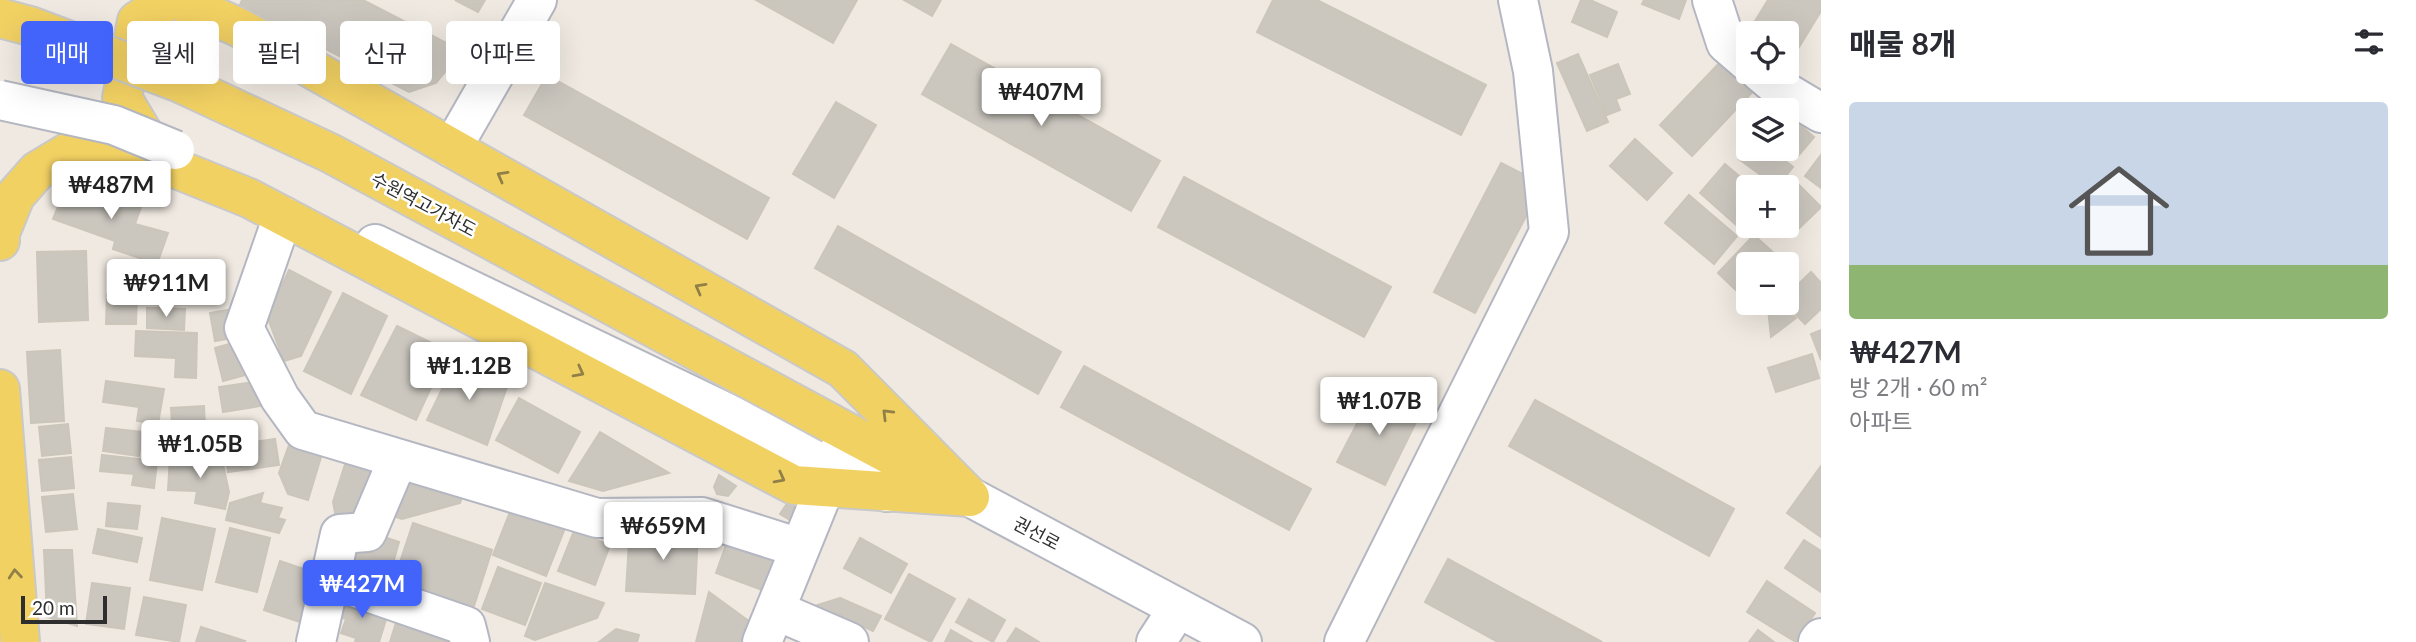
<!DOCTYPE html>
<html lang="ko">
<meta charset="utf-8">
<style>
body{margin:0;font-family:Lato,"Noto Sans KR",sans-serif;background:#f7f7f7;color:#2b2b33;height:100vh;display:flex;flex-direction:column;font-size:26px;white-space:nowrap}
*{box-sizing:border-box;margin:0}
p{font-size:23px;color:#7c7c81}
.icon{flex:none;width:38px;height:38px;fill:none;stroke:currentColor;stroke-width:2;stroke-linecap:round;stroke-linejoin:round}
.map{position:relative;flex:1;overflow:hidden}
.side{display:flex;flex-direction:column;background:#fff;width:595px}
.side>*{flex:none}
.banner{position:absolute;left:21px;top:21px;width:665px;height:63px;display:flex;gap:14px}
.tools{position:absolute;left:1736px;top:21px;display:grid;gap:14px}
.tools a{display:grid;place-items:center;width:63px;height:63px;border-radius:7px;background:#fff;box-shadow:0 7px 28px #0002;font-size:35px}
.scale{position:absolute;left:21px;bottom:18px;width:86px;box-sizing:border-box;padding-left:7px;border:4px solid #2e2e2e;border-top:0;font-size:19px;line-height:24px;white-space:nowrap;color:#2e2e2e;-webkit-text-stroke:5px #fff;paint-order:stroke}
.price{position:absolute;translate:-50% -60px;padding:0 16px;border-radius:7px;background:#fff;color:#222;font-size:23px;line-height:46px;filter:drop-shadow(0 2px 4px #0008)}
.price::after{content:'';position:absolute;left:50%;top:42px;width:21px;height:16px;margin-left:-10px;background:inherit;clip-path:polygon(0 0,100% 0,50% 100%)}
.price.selected{background:#4264fb;color:#fff}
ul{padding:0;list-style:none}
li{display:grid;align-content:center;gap:14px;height:371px;padding:0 28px}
li span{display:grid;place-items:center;height:217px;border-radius:7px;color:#555}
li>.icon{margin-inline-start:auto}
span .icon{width:126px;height:126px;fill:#fffc;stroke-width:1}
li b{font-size:30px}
h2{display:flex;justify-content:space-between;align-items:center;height:84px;padding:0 28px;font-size:30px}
.chip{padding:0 24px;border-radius:7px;background:#fff;box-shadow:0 7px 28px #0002;font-size:24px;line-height:63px}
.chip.selected{background:#4264fb;color:#fff}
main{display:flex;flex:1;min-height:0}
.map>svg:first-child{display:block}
</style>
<main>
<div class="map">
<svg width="1821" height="642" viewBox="0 0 1821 642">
<rect width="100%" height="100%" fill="#efe9e1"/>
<path fill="#cbc7bf" stroke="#cbc5ba" stroke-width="2" d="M242,0h121l99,51 -26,32 -27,9 -169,-87z
M455,0h30l-7,12z
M756,0h101l-24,43z
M904,0h37l-9,16z
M1273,0h44l169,85 -25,50 -204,-103z
M1581,0h9l27,12 -10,25 -35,-15z
M1644,0h42l-7,19 -37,-15z
M1768,0h53v11l-33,54 -1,-32h-39v8l-4,-2z
M951,44l209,117 -29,50 -209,-117z
M1578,54l30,68 -21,9 -30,-68z
M1727,55l32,30 -67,71 -32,-31z
M1618,64l12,30 -14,5 4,11 -13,5 -17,-40z
M547,75l222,123 -22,41 -223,-124z
M836,102l40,23 -42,73 -41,-24z
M1787,114l27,23 -16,19 -11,-10z
M1635,139l37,34 -25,27 -37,-34z
M1748,148l22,1 23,18 -16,20 -38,-28z
M1821,155v33l-16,-12z
M1501,163l42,21 -68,129 -41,-21z
M1725,164l27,23h-4v36l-6,7 -42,-37z
M1184,177l207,110 -27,50 -206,-110z
M1795,181l26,26 -29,28 -9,-9h4v-37z
M84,184l58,20 -7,20 33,9 -11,31 -44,-15 2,-8 -62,-22 10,-24 9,-10z
M1689,195l48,41 -23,28 -49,-41z
M838,226l223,126 -23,42 -223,-126z
M1754,235l22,20 -8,9h-20v21l-8,9 -22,-21z
M86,251l2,69 -49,2 -2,-70z
M289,270l42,22 -30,64 -17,5 -17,-45z
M1811,272l10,11v26l-16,15 -20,-21h2v-8z
M343,293l44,23 -36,78 -47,-23z
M107,294h30l-1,30h-30z
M1780,303l16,15 -25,19 -3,-29z
M147,308l38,1 -1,21 -37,-2z
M233,309l5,28 -23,4 -5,-28z
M397,326l51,25 -32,69 -55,-25z
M1821,330v30l-10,-26z
M136,331l61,2 -1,45 -21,-1 1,-19 -41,-2z
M240,341l9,33 -26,7 -8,-33z
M60,350l4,71 -33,2 -4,-71z
M1812,354l7,24 -43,14 -8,-24z
M457,358l51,26 -21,61 -60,-25z
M1084,366l227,123 -22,41 -228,-123z
M106,381l58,8 -6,35 -21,-3 2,-14 -36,-5z
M262,381l4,24 -43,7 -4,-25z
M1375,389l46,23 -36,73 -48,-23z
M519,398l61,34 -22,41 -62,-33z
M1535,400l199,109 -25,47 -200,-110z
M204,406l2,43 -32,3 -3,-44z
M68,424l3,29 -29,3 -3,-29z
M106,428l36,4 -3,24 -36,-5z
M600,432l69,41 -66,18 -34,-10z
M293,434l32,10 -17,56 -20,-6 -9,-21z
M275,439l4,26 -51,7 -3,-26z
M102,455l55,6 -3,27 -22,-3 2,-11 -34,-3z
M71,457l3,31 -32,3 -3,-31z
M170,457l52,3 7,32 -4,17 -30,-6 2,-12 -29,-1z
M347,458l41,16 -21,41 -30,8 -4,-21z
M1821,466v71l-34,-24z
M402,474l61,20 -3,9 -58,16 -15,-5z
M719,475l17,11 -8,10 -11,-2 -3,-7z
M263,493l-3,10 22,5 -4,10 7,2 -6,13 -53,-13 4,-17z
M73,494l4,35 -31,3 -4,-35z
M788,502l19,12 -7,12 -20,-12z
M108,503l32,3 -3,23 -31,-3z
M512,507l53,21 -19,48 -53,-21z
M162,518l53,11 -13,61 -52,-10z
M413,523l79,27 -19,59 -80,-26z
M230,528l40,10 -13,54 -41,-10z
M98,529l44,9 -5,24 -44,-9z
M642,529l56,3 -3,62 -69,-3 3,-49 12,1z
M574,531l36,14 -15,40 -37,-14z
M730,534l60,24 -14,37 -60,-22z
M381,536l18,6 -13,46 -38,-11 -1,-31 28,7z
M860,538l47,26 -16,29 -47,-25z
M1804,540l17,11v41l-36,-24z
M44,550h28l5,76 -30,-9z
M1448,559l154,83h-104l-73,-40z
M280,561l41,14 -15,49 -42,-14z
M498,567l43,16 -16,42 -43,-16z
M909,574l46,25 -24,43 -46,-23z
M1767,581l48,32 -19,29 -49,-30z
M92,583l38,5 -6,41 -38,-5z
M545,583l59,20 -7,15 -62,22 -10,-4z
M709,592l52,38 -11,12h-54z
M344,595l45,15 -10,32h-24l1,-4 -15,-5 5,-14 -9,-3z
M144,597l42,8 -7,37 -43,-7z
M840,598l41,18 -8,15 -35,-16 -9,2 -15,-11z
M969,599l36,21 -12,22 -37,-20z
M400,610l53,17 -5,15h-58z
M201,627l44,14 -1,1h-48z
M1016,628l23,14h-32z
M616,629l23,6 -2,7h-38z
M951,630l21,12h-27z
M1758,630l16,12h-25z"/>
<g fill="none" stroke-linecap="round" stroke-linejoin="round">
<g stroke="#b4b7c1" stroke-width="42">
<path id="minor" d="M1712,0l14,43 22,19
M1760,72l19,16 42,25
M452,148l85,-148
M283,216l-39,112 36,70 23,32 294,88 105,-1 98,31
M375,244l440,211 72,37
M970,497l272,145
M330,579l136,47 4,16
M775,610l74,32
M316,642l24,-108 27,-2 31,-73
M762,642l63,-155
M1156,642l22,-34
M1344,642l205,-410 -16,-161 -15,-71
M1818,642l3,-4"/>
</g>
<g stroke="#c9c9c9" stroke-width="42">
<path id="major" d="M177,0l61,27 605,342 127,128
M156,155l-34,-57 15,-77 32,-21
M0,241v-8l15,-37 22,-25 35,-21 31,-3 29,4 117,47 545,287 176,12
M0,389l20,253
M832,424l105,56"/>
</g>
<use href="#minor" stroke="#fff" stroke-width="38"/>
<use href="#major" stroke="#f2d163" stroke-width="38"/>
<g stroke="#b4b7c1" stroke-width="42" stroke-linecap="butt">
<path id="minor-bridge" d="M0,100l114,25 61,25"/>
</g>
<g stroke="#c9c9c9" stroke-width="42" stroke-linecap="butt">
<path id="major-bridge" d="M0,18l30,8 148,56 152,71 502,271"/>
</g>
<use href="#minor-bridge" stroke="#fff" stroke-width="38"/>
<use href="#major-bridge" stroke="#f2d163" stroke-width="38"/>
</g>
<defs><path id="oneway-chevron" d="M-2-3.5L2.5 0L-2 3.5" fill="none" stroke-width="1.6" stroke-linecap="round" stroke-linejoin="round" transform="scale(1.75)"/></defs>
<g stroke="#908048">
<use href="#oneway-chevron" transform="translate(502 176) rotate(-151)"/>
<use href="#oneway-chevron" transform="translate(700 288) rotate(-151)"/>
<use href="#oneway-chevron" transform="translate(579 372) rotate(28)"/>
<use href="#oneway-chevron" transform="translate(887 414) rotate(-135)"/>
<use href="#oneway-chevron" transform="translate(780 478) rotate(28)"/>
<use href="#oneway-chevron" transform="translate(15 574) rotate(-95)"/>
</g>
<g text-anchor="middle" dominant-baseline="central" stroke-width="5" stroke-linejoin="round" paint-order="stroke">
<g font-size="18" fill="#2e2e2e" stroke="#fff">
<text transform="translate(424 204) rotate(28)">수원역고가차도</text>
<text transform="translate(1037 533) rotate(28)">권선로</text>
</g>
</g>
</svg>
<div class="tools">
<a><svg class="icon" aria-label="locate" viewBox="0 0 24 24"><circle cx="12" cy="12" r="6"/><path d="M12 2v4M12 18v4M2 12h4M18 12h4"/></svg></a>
<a><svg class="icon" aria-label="layers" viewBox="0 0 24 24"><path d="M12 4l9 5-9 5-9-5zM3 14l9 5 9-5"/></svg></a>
<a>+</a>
<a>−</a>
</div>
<div class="scale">20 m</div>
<b class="price" style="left:1041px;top:128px">₩407M</b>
<b class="price" style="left:111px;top:221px">₩487M</b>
<b class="price" style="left:166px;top:319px">₩911M</b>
<b class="price" style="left:469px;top:402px">₩1.12B</b>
<b class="price" style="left:1379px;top:437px">₩1.07B</b>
<b class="price" style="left:200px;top:480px">₩1.05B</b>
<b class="price" style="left:663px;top:562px">₩659M</b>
<b class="price selected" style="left:362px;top:620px">₩427M</b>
<div class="banner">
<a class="chip selected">매매</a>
<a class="chip">월세</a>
<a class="chip">필터</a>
<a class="chip">신규</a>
<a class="chip">아파트</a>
</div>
</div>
<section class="side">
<h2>매물 8개<svg class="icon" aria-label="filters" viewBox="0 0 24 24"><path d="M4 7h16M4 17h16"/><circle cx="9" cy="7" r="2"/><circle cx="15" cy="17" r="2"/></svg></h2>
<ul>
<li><span style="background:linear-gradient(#c9d6e8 75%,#8fb573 0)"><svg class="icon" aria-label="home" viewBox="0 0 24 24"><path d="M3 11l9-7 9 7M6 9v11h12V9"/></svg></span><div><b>₩427M</b><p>방 2개 · 60 m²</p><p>아파트</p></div></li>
</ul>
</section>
</main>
